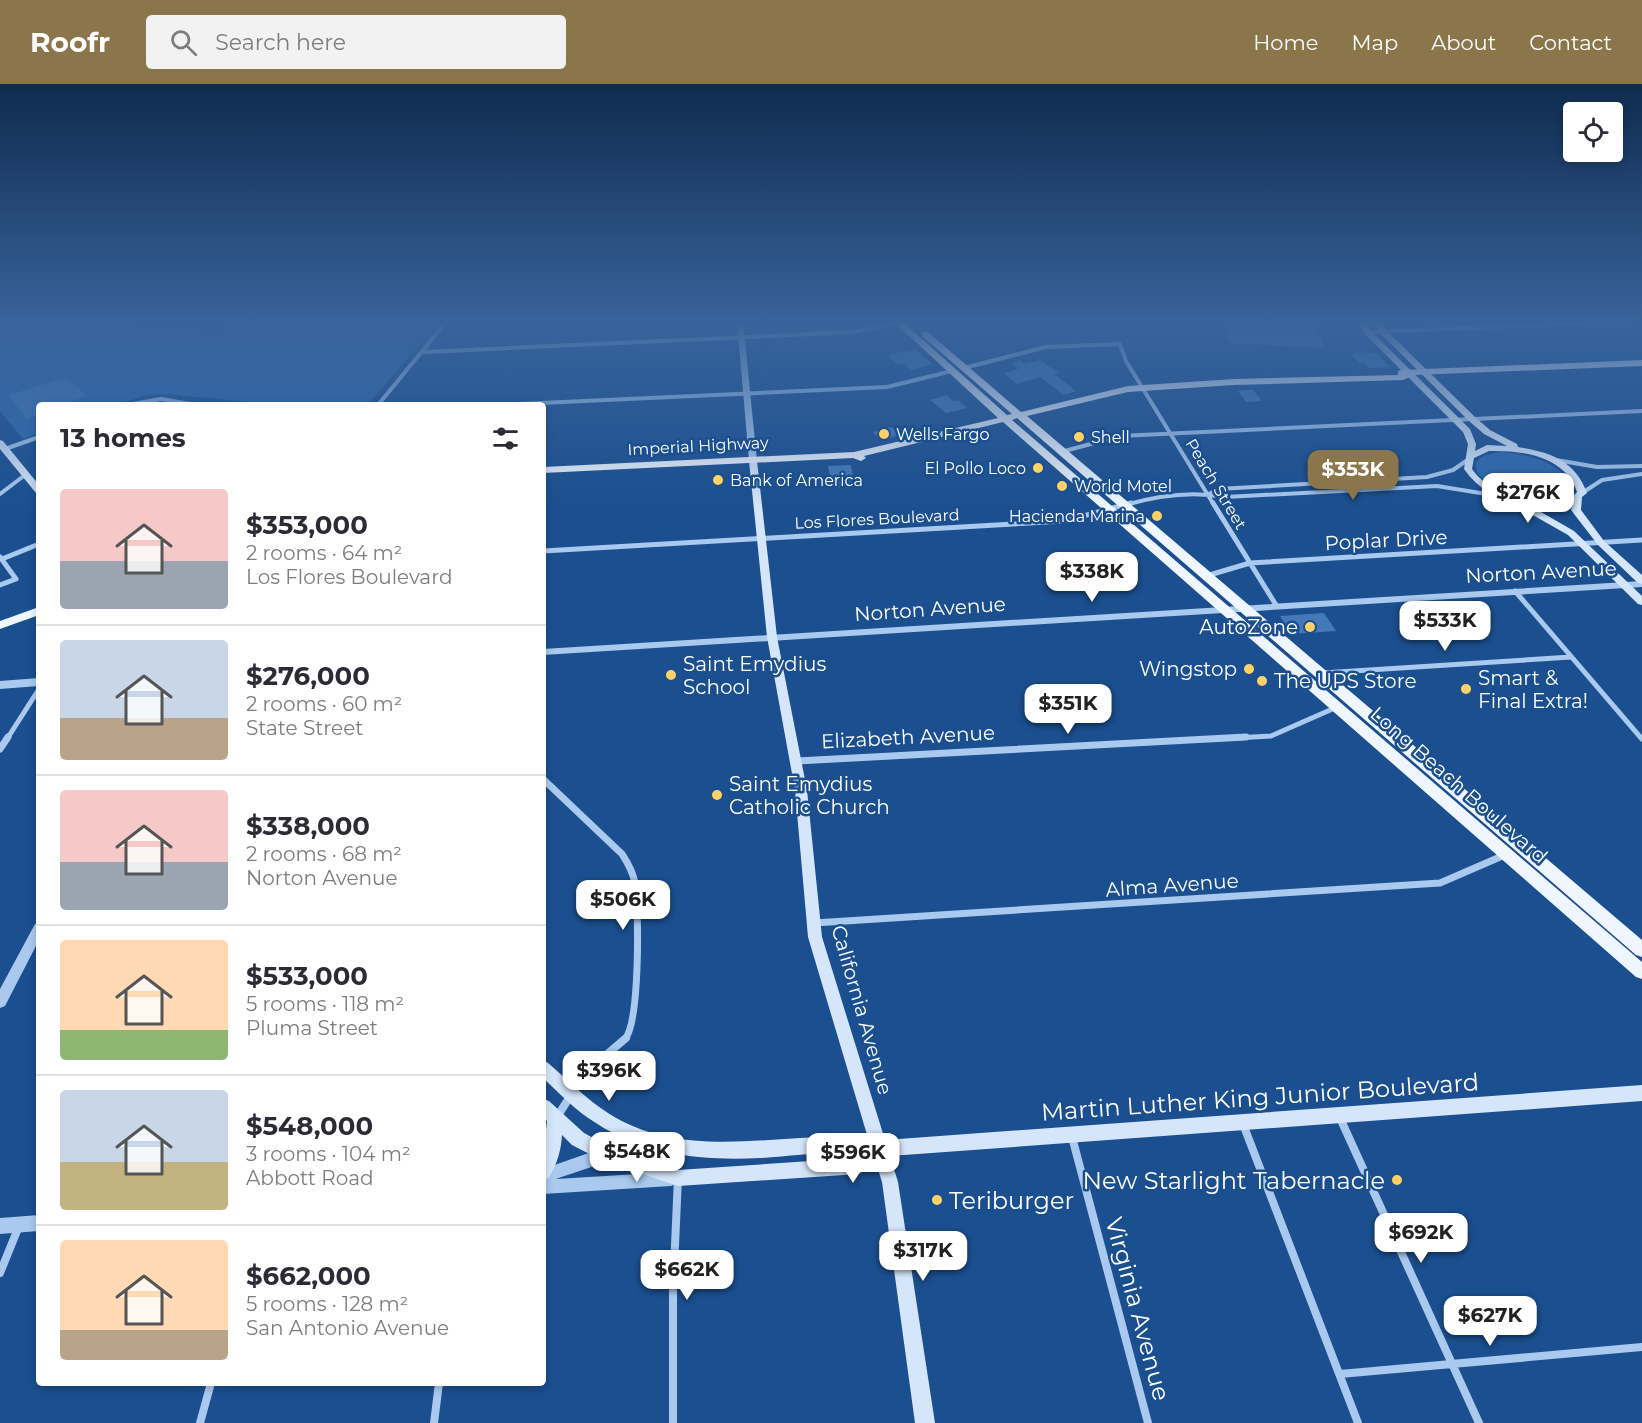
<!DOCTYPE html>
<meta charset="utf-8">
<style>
body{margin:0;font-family:Montserrat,sans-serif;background:#f2f2f3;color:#2b2b33;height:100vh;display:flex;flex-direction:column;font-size:22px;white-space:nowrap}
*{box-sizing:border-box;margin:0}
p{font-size:20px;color:#7c7c81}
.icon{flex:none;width:33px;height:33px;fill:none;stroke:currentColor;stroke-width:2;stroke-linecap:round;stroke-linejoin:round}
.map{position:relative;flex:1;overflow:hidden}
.side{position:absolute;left:36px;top:318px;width:510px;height:984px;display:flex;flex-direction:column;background:#fff;border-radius:6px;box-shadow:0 3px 9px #0003}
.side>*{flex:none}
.buttons{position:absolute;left:1563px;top:18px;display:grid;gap:12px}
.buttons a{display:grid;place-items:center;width:60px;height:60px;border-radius:6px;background:#fff;box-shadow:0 3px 9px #0003;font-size:30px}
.price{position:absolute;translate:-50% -51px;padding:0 14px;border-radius:12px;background:#fff;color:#222;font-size:20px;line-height:39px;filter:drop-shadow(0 2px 3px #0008)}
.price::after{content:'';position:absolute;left:50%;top:36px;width:18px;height:14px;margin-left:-9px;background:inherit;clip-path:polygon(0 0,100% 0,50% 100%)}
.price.on{background:#8a764a;color:#fff}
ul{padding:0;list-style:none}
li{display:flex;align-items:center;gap:18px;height:150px;padding:0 24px}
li+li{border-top:2px solid #e1e1e2}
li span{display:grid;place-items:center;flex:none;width:168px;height:120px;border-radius:6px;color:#555}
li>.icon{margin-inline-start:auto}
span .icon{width:72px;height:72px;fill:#fffc;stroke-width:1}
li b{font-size:26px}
h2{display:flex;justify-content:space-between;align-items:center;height:72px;padding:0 24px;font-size:26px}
header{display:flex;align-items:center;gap:36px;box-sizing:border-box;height:84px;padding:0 30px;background:#8a764a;color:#fff}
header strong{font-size:28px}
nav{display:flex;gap:33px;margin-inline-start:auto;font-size:21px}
.search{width:420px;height:54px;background:#f2f2f3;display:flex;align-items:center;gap:15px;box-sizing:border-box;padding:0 21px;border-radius:6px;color:#7c7c81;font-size:22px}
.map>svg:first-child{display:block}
</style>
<header>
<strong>Roofr</strong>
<div class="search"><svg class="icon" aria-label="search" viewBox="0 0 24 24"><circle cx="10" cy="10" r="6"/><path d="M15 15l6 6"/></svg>Search here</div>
<nav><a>Home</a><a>Map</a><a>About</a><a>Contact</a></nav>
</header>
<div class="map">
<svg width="1642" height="1339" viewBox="0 0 1642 1339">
<rect width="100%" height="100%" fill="#1b4f8f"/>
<path fill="#2e69ad" d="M0,237h62l157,12 15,-12h206l-73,84h-88l-113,-11 -19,1 -32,10h-76v28l-16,6 -23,-28z
M1500,368c26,2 56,8 71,32l1,7c-31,38 -146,-30 -72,-39z"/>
<path fill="#4478b7" d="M1222,237h90l13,27 -96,-5z
M915,265l18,15 -22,6 -7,-7 -7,1 -10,-9z
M1355,268l23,1 11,14 -19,1 -5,-5h-6l-8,-9h5z
M1020,276l5,4 15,-4 19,13 -5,1 22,17 -13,4 -22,-18 -25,7 -12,-11 14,-4 -7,-6z
M67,293l19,19 -26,9h-21v10l-12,4 -19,-24z
M1241,306h12l9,11 -16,1 -8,-11z
M947,311l6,6 5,-1 9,8 -21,5 -16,-13z
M892,343l6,8 -12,5 -4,1 -9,-9z
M851,381l4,22 -17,1 -1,-4 -6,-2 -3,-16z
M1324,529l12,18 -45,3 -11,-18z"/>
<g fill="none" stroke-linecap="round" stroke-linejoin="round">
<path stroke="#a9c9ee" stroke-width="4" d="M1368,248l270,-11
M424,268l429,-20 53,-11
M964,284l82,-21 74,-3 6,17 88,144
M127,321l34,-6 35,6
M378,321l69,-84
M496,321l391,-18 65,-16
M5,365l34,-12
M1061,368l59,-16 522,-25
M1556,376l41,7 45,-1
M1582,409l20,-13 40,-6
M0,410l25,-19
M1209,410l9,-5 209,-12 26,-7 13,-9
M1125,421c31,-9 68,-14 100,-8l212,-11 62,10"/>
<path stroke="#a9c9ee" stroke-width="5" d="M1213,419l63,102
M543,467l522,-30 66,-18
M0,473l16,22 -16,6
M2,475l37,-15
M1206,492l44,-13 392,-23
M1515,507l127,148
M1322,589l249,-16
M7,655l32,-50
M1217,655l54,-3 66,-29"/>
<path stroke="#a9c9ee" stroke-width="7" d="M0,665l8,-12
M797,677l449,-24
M543,695l79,75c6,9 11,19 13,29 4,26 5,139 -10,156
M814,839l626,-40 67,-29"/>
<path stroke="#a9c9ee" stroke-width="8" d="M557,1033l28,-44 41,-35
M1340,1034l139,305
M1243,1040l115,299
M1072,1053l76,286
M0,1189l19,-47
M1340,1290l302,-27
M200,1339l11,-40
M434,1339l5,-40
M673,1339v-133l5,-112"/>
<path fill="#a9c9ee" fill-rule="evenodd" d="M737,237h6l14,140 -4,2 -4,-2z
M1642,497v6l-1099,68v-6z
M39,594v8l-39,3v-8z
M39,839v17l-34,66 -5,2v-19l35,-65z
M630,1043l5,2 2,5c-11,26 -57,36 -81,45l115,-7 5,2 2,5 -2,5 -5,2 -128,8v-25l60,-21 22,-19z
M39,1131v16l-39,3v-16z"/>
<path fill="#d6e6fa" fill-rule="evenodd" d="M1358,237h8l5,10 99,98 6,15 -1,7 12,-6 20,1 -23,-12 -15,-13 -88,-87 -8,-13h8l6,10 88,86 15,13 27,14 1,3c31,5 57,13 69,46l-5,4 -1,13 23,31 38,34v9l-4,-1 -40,-38 -27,-35 2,-5 -27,5 -12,-2 40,23 68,65v9l-4,-1 -70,-69 -44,-25 -1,-3c-24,-6 -45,-18 -59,-38l4,-25 -5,-12 -98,-98zM1489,367c34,-1 76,5 88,41 -3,3 -7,7 -11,9 -21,12 -68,-6 -84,-21 -4,-3 -7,-7 -10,-11l2,-11z
M0,356l3,1 36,44v9l-3,-1 -36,-44z
M753,374l4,3 20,176 30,153 15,147 63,203 757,-55v16l-752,55 8,26 37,241h-20l-33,-241 -6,-19 -17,11 -181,12 -77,-26 -29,-15 -10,-10c-1,17 -5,28 -13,43l-6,2v-25l4,-34 -4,-3v-19l6,2 35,32 26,14 68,23 178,-12 5,-4c-34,-3 -67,2 -101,4 -56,3 -116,-3 -164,-35 -20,-12 -36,-29 -53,-45v-18l5,3c20,17 38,36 60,50 80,51 173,17 260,25l-60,-201 -13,-147 -28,-153 -18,-176z"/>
<path fill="#f0f6ff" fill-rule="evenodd" d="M893,237h9l105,94 5,-1 -90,-78v-4h6l93,80 107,-26 106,-7 164,-4v-4l3,-1 241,-10v6l-228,9 -11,5 -169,5 -106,7 -101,24 615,524v17l-6,-2 -619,-537 -5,2 630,542v17l-6,-2 -633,-555 -139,34 2,2 -5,3 -8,-3 -310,15v-6l311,-15 144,-34z
M39,523v8l-39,14v-8z"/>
</g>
<linearGradient id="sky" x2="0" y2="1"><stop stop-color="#0f2b4f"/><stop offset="0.56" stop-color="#39639b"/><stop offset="1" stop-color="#39639b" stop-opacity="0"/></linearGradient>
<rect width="1642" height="424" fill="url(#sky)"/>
<g fill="#ffd166" stroke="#1b4f8f" stroke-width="2">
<circle cx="884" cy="350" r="6"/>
<circle cx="1079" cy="353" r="6"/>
<circle cx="1038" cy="384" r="6"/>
<circle cx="718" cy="396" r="6"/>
<circle cx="1062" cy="402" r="6"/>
<circle cx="1157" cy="432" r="6"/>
<circle cx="1310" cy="543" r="6"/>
<circle cx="1249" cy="585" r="6"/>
<circle cx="671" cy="591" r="6"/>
<circle cx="1262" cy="597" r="6"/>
<circle cx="1466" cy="605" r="6"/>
<circle cx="717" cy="711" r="6"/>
<circle cx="1397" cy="1096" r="6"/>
<circle cx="937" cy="1116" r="6"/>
</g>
<g text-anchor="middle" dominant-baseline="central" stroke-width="5" stroke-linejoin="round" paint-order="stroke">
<g font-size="16" fill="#fff" stroke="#1b4f8f" text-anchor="start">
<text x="896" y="350">Wells Fargo</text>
<text x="1091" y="353">Shell</text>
<text x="1026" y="384" text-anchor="end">El Pollo Loco</text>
<text x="730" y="396">Bank of America</text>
<text x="1074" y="402">World Motel</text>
<text x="1145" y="432" text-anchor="end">Hacienda Marina</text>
</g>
<g font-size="16" fill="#fff" stroke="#1b4f8f">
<text transform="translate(698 362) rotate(-3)">Imperial Highway</text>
<text transform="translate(1216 400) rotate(59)">Peach Street</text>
<text transform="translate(877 435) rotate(-3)">Los Flores Boulevard</text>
</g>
<g font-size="20" fill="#fff" stroke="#1b4f8f">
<text transform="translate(1386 456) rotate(-3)">Poplar Drive</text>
<text transform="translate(1541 488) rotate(-3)">Norton Avenue</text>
<text transform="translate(930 525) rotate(-4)">Norton Avenue</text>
<text transform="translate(908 653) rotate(-3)">Elizabeth Avenue</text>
<text transform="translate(1459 701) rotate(41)">Long Beach Boulevard</text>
<text transform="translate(1172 801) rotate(-4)">Alma Avenue</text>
<text transform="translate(862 926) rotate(74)">California Avenue</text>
</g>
<g font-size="20" fill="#fff" stroke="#1b4f8f" text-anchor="start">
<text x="1298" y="543" text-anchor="end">AutoZone</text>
<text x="683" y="580">Saint Emydius<tspan x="683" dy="23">School</tspan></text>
<text x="1237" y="585" text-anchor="end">Wingstop</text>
<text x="1478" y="594">Smart &amp;<tspan x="1478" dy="23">Final Extra!</tspan></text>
<text x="1274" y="597">The UPS Store</text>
<text x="729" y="700">Saint Emydius<tspan x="729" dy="23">Catholic Church</tspan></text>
</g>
<g font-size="24" fill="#fff" stroke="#1b4f8f">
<text transform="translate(1260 1013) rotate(-4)">Martin Luther King Junior Boulevard</text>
<text transform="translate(1138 1225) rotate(75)">Virginia Avenue</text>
</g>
<g font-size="24" fill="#fff" stroke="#1b4f8f" text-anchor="end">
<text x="1385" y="1096">New Starlight Tabernacle</text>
<text x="949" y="1116" text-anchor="start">Teriburger</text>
</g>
</g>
</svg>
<div class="buttons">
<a><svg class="icon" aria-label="locate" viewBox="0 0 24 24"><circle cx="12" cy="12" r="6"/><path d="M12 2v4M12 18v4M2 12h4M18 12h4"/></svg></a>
</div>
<b class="price on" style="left:1353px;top:417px">$353K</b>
<b class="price" style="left:1528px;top:440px">$276K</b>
<b class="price" style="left:1092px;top:519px">$338K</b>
<b class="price" style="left:1445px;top:568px">$533K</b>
<b class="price" style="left:1068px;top:651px">$351K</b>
<b class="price" style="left:623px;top:847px">$506K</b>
<b class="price" style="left:609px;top:1018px">$396K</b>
<b class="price" style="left:637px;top:1099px">$548K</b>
<b class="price" style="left:853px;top:1100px">$596K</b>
<b class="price" style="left:1421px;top:1180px">$692K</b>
<b class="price" style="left:923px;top:1198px">$317K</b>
<b class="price" style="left:687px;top:1217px">$662K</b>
<b class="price" style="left:1490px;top:1263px">$627K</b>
<section class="side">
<h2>13 homes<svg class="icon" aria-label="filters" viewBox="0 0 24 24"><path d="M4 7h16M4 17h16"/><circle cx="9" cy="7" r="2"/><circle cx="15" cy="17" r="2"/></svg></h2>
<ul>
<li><span style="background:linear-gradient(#f6c9c9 60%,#9aa5b1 0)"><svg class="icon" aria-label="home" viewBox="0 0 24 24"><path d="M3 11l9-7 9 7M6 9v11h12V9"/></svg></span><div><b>$353,000</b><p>2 rooms · 64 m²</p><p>Los Flores Boulevard</p></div></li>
<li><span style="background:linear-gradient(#c9d6e8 65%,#b9a48a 0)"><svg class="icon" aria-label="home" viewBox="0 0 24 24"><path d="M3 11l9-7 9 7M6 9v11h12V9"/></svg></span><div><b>$276,000</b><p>2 rooms · 60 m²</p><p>State Street</p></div></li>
<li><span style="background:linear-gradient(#f6c9c9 60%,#9aa5b1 0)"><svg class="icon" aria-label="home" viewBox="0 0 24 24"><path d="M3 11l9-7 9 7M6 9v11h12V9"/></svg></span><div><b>$338,000</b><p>2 rooms · 68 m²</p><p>Norton Avenue</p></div></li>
<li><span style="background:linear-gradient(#ffd9b3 75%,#8fb573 0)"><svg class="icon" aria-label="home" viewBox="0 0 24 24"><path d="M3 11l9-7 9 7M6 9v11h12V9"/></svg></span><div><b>$533,000</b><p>5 rooms · 118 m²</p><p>Pluma Street</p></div></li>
<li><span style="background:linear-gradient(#c9d6e8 60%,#c2b280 0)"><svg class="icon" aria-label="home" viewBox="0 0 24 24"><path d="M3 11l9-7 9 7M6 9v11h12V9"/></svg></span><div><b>$548,000</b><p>3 rooms · 104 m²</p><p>Abbott Road</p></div></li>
<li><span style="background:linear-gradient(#ffd9b3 75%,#b9a48a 0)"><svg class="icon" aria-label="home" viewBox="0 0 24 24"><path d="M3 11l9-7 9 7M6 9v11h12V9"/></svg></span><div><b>$662,000</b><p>5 rooms · 128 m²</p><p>San Antonio Avenue</p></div></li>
</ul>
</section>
</div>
